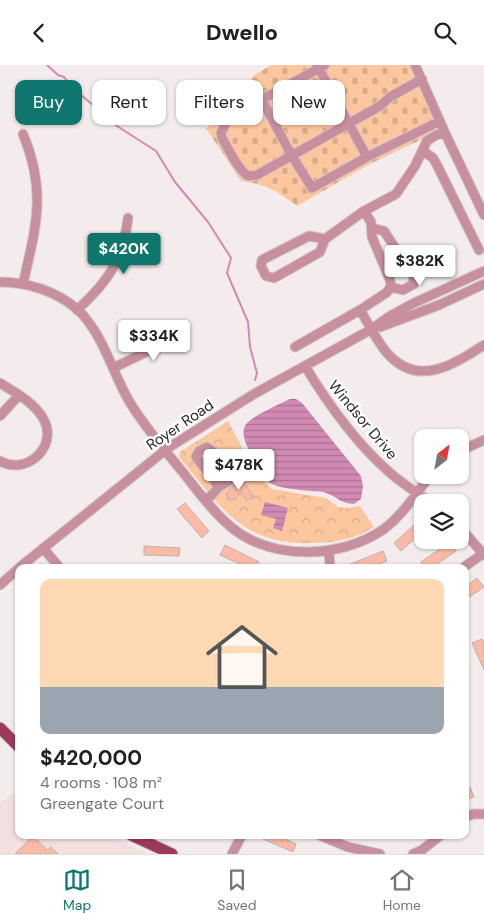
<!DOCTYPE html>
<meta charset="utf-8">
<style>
body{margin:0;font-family:"DM Sans",sans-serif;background:#f2f2f2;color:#202124;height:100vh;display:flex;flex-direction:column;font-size:19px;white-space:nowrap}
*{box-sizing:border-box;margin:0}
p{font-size:16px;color:#757577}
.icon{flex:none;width:28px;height:28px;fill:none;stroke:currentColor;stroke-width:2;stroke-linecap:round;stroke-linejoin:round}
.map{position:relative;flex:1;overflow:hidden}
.side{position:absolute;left:15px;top:499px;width:454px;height:275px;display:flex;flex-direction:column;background:#fff;border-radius:10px;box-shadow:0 1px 4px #0004}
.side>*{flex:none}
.top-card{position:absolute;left:15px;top:15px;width:455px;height:45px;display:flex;gap:10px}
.needle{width:32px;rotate:31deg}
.controls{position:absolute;left:414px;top:364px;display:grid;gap:10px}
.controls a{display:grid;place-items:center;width:55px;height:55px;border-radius:10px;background:#fff;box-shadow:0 1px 4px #0004;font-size:25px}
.price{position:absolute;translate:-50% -42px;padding:0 11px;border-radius:5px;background:#fff;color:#222;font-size:16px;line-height:32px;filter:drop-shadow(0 1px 2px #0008)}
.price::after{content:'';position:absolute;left:50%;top:30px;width:15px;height:11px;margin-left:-8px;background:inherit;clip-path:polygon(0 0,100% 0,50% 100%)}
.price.on{background:#0f766e;color:#fff}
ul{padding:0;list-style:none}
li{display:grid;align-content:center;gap:10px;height:265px;padding:0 25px}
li+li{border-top:1px solid #e0e0e0}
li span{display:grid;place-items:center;height:155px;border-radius:10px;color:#555}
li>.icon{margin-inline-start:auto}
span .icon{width:90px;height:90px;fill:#fffc;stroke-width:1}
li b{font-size:21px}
.tag{padding:0 18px;border-radius:10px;background:#fff;box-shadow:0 1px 4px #0004;font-size:18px;line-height:45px}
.tag.on{background:#0f766e;color:#fff}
header{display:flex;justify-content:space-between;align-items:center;height:65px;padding:0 25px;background:#fff;font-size:22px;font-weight:800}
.tabs{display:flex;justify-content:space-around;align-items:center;height:70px;border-top:1px solid #e0e0e0;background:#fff;font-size:14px;color:#757577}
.tabs a{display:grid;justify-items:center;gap:2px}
.tabs .on{color:#0f766e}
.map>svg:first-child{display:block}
</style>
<header><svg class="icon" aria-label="back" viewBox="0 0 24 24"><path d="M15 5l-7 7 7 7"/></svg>Dwello<svg class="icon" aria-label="search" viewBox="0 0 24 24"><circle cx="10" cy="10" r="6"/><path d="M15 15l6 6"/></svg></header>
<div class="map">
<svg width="484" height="789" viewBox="0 0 484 789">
<defs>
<pattern id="cemetery-stones" width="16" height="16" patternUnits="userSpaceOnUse" patternTransform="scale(1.25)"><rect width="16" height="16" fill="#fcc69f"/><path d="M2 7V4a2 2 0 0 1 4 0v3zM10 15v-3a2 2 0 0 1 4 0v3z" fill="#d8aa89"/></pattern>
<pattern id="park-crowns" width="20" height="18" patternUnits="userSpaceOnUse" patternTransform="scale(1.25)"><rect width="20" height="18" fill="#fcc69f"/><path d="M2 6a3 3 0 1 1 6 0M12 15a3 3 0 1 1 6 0" fill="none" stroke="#d8aa89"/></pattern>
<pattern id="water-rules" width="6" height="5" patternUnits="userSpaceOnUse" patternTransform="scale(1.25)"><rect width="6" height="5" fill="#d18ab3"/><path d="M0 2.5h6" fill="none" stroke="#aa7191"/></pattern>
</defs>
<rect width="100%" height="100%" fill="#f4ecec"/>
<path fill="#f2e0e0" d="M19,724v46h87l43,19h-149v-51z"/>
<path fill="url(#cemetery-stones)" d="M271,0h142l30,64 -73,35 -73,42c-22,-16 -29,-21 -56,-25l-35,-53 34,-25 13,-27z"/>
<path fill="url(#park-crowns)" d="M228,356l29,55 15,13 54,9 12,9 8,1 14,-2 14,21c-16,11 -40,16 -59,16 -73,3 -93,-35 -136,-86l1,-5z"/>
<path fill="url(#water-rules)" d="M290,334h6l6,4 59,73 2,10 -2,13 -7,5c-15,-1 -16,-7 -28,-11 -4,-2 -10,-1 -15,-2 -36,-4 -47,-2 -61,-39 -4,-8 -9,-17 -5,-26 4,-9 35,-22 45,-27z
M265,437l23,6 -6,23 -9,-3 3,-9 -15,-4z"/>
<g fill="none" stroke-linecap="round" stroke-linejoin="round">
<path stroke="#d18ab3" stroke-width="2" d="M47,0l11,10 6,2 8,10 45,39 39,25 19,31 33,40 23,36 -4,15 21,49 2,25 7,26 -2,7"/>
</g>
<path fill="#fbbaa6" stroke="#bab3b0" d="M242,415l11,16 -6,5 -6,-8 -10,8 -5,-7 4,-3 -1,-2z
M185,438l24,28 -7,7 -25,-29z
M422,453v14l-21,19 -7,-8z
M450,477l6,9 -23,16h-9l-3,-5z
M225,480l34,17 -3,5h-10l-26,-12z
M144,481l36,2 -1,8 -35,-1z
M383,486l4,10 -16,6h-28z
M477,513l7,9 -19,13v-13z
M482,574l2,5v26l-12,-27z
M470,722l4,10 -9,3v-11z
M254,770h22l20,9 -3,8z
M33,771l14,14 4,-3 7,7h-43z"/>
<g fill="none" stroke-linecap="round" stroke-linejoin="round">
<g stroke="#d0c9c8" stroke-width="11">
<path id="minor" d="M317,0l50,92
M325,0l-93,51 -6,7 -5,10 1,5c5,8 18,36 27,38 1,0 8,-1 8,-1l123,-69 10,-9 32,-18
M415,0l30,68 39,82
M262,35l30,56 20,32 55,-31 73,-36
M23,69c24,58 13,92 0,150
M423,86l10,7 4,7 42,85
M372,163l12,3 29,44 1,9 -11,6 -12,-3
M309,171l16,3 -5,13 -46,26 -8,-2 -5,-10 1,-6z
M325,174l39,-28 32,-17 19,-28 12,-25 9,-6 9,-2
M0,217c27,0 56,9 77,27 26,24 35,63 52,92 15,25 34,47 52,69 16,20 31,41 50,57 41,34 110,32 153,2 20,-15 31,-35 47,-54
M77,245c31,-28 46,-50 51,-92
M360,245c9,14 16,30 27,43 31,35 66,12 97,-8
M380,262l59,-22 45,-21
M295,282l65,-37 26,-17 5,-6 -1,-7 -18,-43 -1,-15 -7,-11
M305,301c23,38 49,75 83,105 13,12 28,21 43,32
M113,303l71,-34
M0,318c16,10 35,20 44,37 14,27 -18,56 -44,41
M0,351l19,-21
M460,386l24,-11
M206,436l13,-14 -23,-30 3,-6 8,-4 8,6 17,22 -3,6 -10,6
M460,462l24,28
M43,483l16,19
M329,486l1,16
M20,502l148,-119 86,-54 118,-65 18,-13 24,-13 70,-32
M464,502l20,-14
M0,520l19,-17
M465,752l8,-3h11
M319,770l29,12 32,7
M232,789l10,-19
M413,789l9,-4 19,-15"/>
</g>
<g stroke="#d0c9c8" stroke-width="13">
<path id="major" d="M0,663l19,19
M131,770l41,19"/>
</g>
<use href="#minor" stroke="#c88f9e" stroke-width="9"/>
<use href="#major" stroke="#9d395c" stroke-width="11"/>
</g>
<g text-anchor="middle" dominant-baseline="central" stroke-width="5" stroke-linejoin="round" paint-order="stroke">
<g font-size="15" fill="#2a2726" stroke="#fff">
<text transform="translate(363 355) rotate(50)">Windsor Drive</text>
<text transform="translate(180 360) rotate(-34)">Royer Road</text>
</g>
</g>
</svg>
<div class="controls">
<a><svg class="needle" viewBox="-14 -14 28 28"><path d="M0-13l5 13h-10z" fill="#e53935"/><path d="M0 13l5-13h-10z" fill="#757577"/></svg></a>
<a><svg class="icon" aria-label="layers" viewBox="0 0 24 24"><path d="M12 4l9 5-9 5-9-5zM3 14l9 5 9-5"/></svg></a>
</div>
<b class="price on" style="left:124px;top:210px">$420K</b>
<b class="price" style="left:420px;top:222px">$382K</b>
<b class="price" style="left:154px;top:297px">$334K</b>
<b class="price" style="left:239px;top:426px">$478K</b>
<div class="top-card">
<a class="tag on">Buy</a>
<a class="tag">Rent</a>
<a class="tag">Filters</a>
<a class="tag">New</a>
</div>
<section class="side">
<ul>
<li><span style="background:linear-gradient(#ffd9b3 70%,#9aa5b1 0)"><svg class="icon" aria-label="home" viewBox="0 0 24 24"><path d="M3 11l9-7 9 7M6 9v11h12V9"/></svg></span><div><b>$420,000</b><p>4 rooms · 108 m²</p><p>Greengate Court</p></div></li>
</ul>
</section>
</div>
<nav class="tabs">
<a class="on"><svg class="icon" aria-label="map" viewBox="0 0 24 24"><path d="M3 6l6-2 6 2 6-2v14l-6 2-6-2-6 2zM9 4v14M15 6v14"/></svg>Map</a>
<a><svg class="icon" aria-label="saved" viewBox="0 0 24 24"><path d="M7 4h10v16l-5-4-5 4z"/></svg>Saved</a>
<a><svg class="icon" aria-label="home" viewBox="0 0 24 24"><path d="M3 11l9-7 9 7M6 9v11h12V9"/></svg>Home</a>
</nav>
